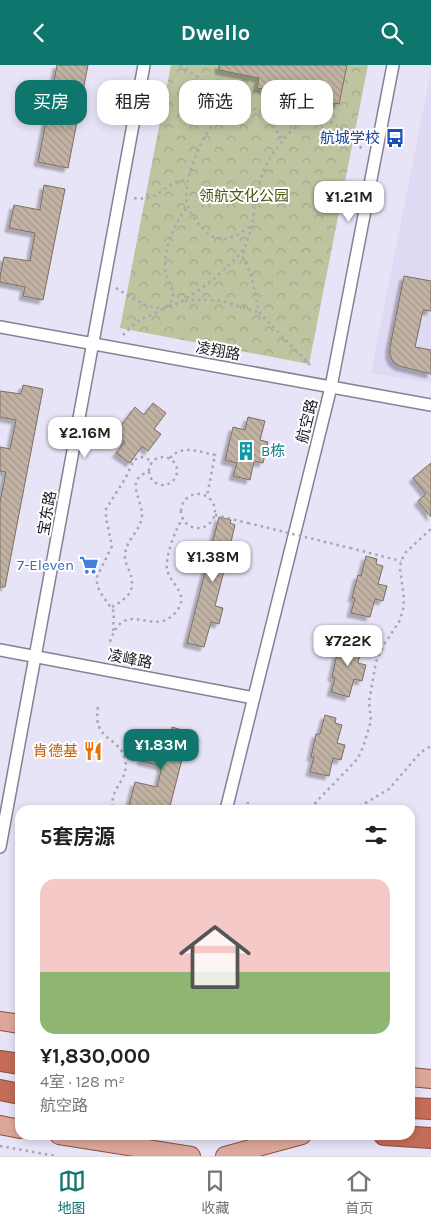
<!DOCTYPE html>
<html lang="zh">
<meta charset="utf-8">
<style>
body{margin:0;font-family:Karla,"Noto Sans SC",sans-serif;background:#f2f2f2;color:#222;height:100vh;display:flex;flex-direction:column;font-size:19px;white-space:nowrap}
*{box-sizing:border-box;margin:0}
p{font-size:16px;color:#767676}
.icon{flex:none;width:28px;height:28px;fill:none;stroke:currentColor;stroke-width:2;stroke-linecap:round;stroke-linejoin:round}
.map{position:relative;flex:1;overflow:hidden}
.details{position:absolute;left:15px;top:740px;width:400px;height:335px;display:flex;flex-direction:column;background:#fff;border-radius:15px;box-shadow:0 2px 8px #0003}
.details>*{flex:none}
.top-card{position:absolute;left:15px;top:15px;width:401px;height:45px;display:flex;gap:10px}
.price{position:absolute;translate:-50% -42px;padding:0 11px;border-radius:10px;background:#fff;color:#222;font-size:16px;line-height:32px;filter:drop-shadow(0 1px 2px #0008)}
.price::after{content:'';position:absolute;left:50%;top:30px;width:15px;height:11px;margin-left:-8px;background:inherit;clip-path:polygon(0 0,100% 0,50% 100%)}
.price.on{background:#0f766e;color:#fff}
ul{padding:0;list-style:none}
li{display:grid;align-content:center;gap:10px;height:265px;padding:0 25px}
li span{display:grid;place-items:center;height:155px;border-radius:15px;color:#555}
li>.icon{margin-inline-start:auto}
span .icon{width:90px;height:90px;fill:#fffc;stroke-width:1}
li b{font-size:21px}
h2{display:flex;justify-content:space-between;align-items:center;height:60px;padding:0 25px;font-size:21px}
.chip{padding:0 18px;border-radius:15px;background:#fff;box-shadow:0 2px 8px #0003;font-size:18px;line-height:45px}
.chip.on{background:#0f766e;color:#fff}
header{display:flex;justify-content:space-between;align-items:center;height:65px;padding:0 25px;background:#0f766e;color:#fff;font-size:22px;font-weight:700}
.tabs{display:flex;justify-content:space-around;align-items:center;height:70px;border-top:1px solid #e0e0e0;background:#fff;font-size:14px;color:#767676}
.tabs a{display:grid;justify-items:center;gap:2px}
.tabs .on{color:#0f766e}
.map>svg:first-child{display:block}
</style>
<header><svg class="icon" aria-label="back" viewBox="0 0 24 24"><path d="M15 5l-7 7 7 7"/></svg>Dwello<svg class="icon" aria-label="search" viewBox="0 0 24 24"><circle cx="10" cy="10" r="6"/><path d="M15 15l6 6"/></svg></header>
<div class="map">
<svg width="431" height="1091" viewBox="0 0 431 1091">
<defs>
<pattern id="forest-crowns" width="20" height="18" patternUnits="userSpaceOnUse" patternTransform="scale(1.25)"><rect width="20" height="18" fill="#bdc49f"/><path d="M2 6a3 3 0 1 1 6 0M12 15a3 3 0 1 1 6 0" fill="none" stroke="#a2a888"/></pattern>
<pattern id="building-back-hatch" width="6" height="6" patternUnits="userSpaceOnUse" patternTransform="scale(1.25)"><rect width="6" height="6" fill="#c1b2a3"/><path d="M-1 5l2 2M0 0l6 6M5-1l2 2" fill="none" stroke="#a5988c"/></pattern>
<filter id="shadow"><feDropShadow dx="-4" dy="4" stdDeviation="1" flood-color="#0004"/></filter>
</defs>
<rect width="100%" height="100%" fill="#e8e4f7"/>
<path fill="#dfd9f3" d="M431,6v312l-60,-10z"/>
<path fill="url(#forest-crowns)" d="M171,0h197l-59,299 -189,-36z"/>
<path fill="url(#building-back-hatch)" stroke="#7c6f61" filter="url(#shadow)" d="M57,0h31l-20,103 -30,-6z
M219,0h128l-8,39 -82,-16 2,-10 -40,-8z
M44,120l21,4 -22,111 -20,-4 2,-9 -25,-5v-6l4,-19 26,4 5,-28 -26,-5 5,-23 26,5z
M404,211l27,5v30l-8,-1 -8,37 16,3v24l-32,-8 -6,-4 -3,-7v-8z
M23,320l20,4 -38,198h-5v-85l6,-30 -6,-1v-24l10,2 6,-29 -16,-3v-26l21,3z
M153,338l13,10 -12,16 7,5 -13,17 -6,-5 -12,17 -14,-10 9,-11 -10,-8 20,-27 9,8z
M248,352l17,4 -5,19 8,2 -5,21 -9,-2 -4,19 -17,-4 4,-13 -12,-3 8,-33 12,3z
M431,398v54l-13,-16 8,-7 -13,-16z
M219,452l12,3 -1,3 5,2 -5,21 8,2 -4,16 -8,-1 -11,43 8,2 -4,16 -8,-2 -7,25 -17,-4z
M366,491l11,3 -1,5 7,2 -5,18 9,2 -4,15 -8,-2 -5,18 -19,-4 4,-15h-3l6,-23 3,1z
M345,570l12,3 -1,5 6,2 -4,18 8,2 -4,16 -8,-2 -5,18 -18,-5 4,-14 -3,-1 5,-23 3,1z
M325,650l11,3 -1,5 7,2 -5,18 8,2 -4,15 -8,-2 -4,18 -19,-4 4,-15h-3l5,-23h4z
M172,662l17,5 -20,78h-41l7,-28 22,5 5,-21 -21,-5 7,-28 21,5z"/>
<g fill="none" stroke-linecap="round" stroke-linejoin="round">
<g stroke="#858092" stroke-width="14">
<path id="street" d="M0,262l431,78
M0,585l254,48
M226,745l105,-423 62,-322
M0,782l144,-782"/>
</g>
<g stroke="#884f42" stroke-width="20">
<path id="primary" d="M0,956l20,3
M410,1012l21,2
M0,1060l20,4
M59,1070l132,21
M225,1091l77,-21"/>
</g>
<g stroke="#884f42" stroke-width="22">
<path id="highway" d="M0,996l20,3
M0,1025l20,4
M410,1043l21,1
M384,1070l47,3"/>
</g>
<path stroke="#a8a5b4" stroke-width="2.5" stroke-dasharray="2.5 4" stroke-linecap="butt" d="M180,0l23,16 22,31
M134,133c29,4 30,-18 53,-18
M250,162c-17,11 -31,19 -47,2 -6,-7 -12,-14 -15,-23 -8,-24 16,-78 36,-92 25,-19 51,3 57,28
M244,185l-1,9 8,15 8,38 51,53
M116,223c15,9 30,21 48,20 20,-2 71,-44 81,-61 10,-21 10,-54 19,-77 4,-10 10,-18 16,-26 28,-38 56,-28 82,5
M185,236c13,-1 27,-2 40,1 12,3 22,8 34,10
M123,270c5,-5 11,-11 17,-15 10,-6 27,-9 32,-20 4,-7 -4,-19 -6,-26 -5,-21 9,-52 22,-68
M149 406a14 14 0 1 1 28 0a14 14 0 1 1-28 0Z
M170,393c12,-14 29,-6 45,-3l-8,41
M181 446a17 17 0 1 1 34 0a17 17 0 1 1-34 0Z
M215,450l33,8
M350,483l51,13
M112,542c17,-10 25,-17 17,-37 -2,-4 -4,-9 -4,-14 0,-14 12,-22 16,-35 6,-18 -20,-41 8,-49
M113,566l1,-19 -14,-20 -3,-7v-8l15,-31 -6,-28v-9l19,-30 9,-19 7,-3 12,4
M110,577c14,-45 42,-6 63,-27 20,-19 -2,-30 -6,-45 -2,-12 8,-42 16,-51
M98,642c-6,34 21,29 27,52 5,22 -17,29 -12,51
M246,745l2,-8
M312,745l4,-8 33,-34 9,-10 5,-11 8,-26 -2,-19 7,-40 7,-16 16,-24 4,-12 1,-12 -4,-29 1,-8 5,-9 25,-23
M354,745l35,-21 32,-37 10,-6
M0,1081l56,10"/>
<use href="#street" stroke="#fff" stroke-width="11"/>
<use href="#primary" stroke="#dca79a" stroke-width="18"/>
<use href="#highway" stroke="#c46c56" stroke-width="20"/>
<path stroke="#a8a5b4" stroke-width="2.5" stroke-dasharray="2.5 4" stroke-linecap="butt" d="M248,458l102,25"/>
</g>
<defs>
<g id="bus-bare" transform="scale(1.5)"><path d="M-5-6H5V4H4V6H2V4H-2V6H-4V4H-5ZM-3.5-4V0h7V-4ZM-3.5 1.2v1.5H-2V1.2ZM2 1.2v1.5H3.5V1.2Z" fill="#1a4fb4" stroke="#fff" stroke-width="2.5" paint-order="stroke"/></g>
<g id="building-bare" transform="scale(1.5)"><path d="M-4-6H4V6H1V3H-1V6H-4ZM-2.5-4.3h1.7v1.8h-1.7ZM.8-4.3h1.7v1.8H.8ZM-2.5-1h1.7V.8h-1.7ZM.8-1h1.7V.8H.8Z" fill="#0f9aa8" stroke="#fff" stroke-width="2.5" paint-order="stroke"/></g>
<g id="supermarket-bare" transform="scale(1.5)"><path d="M-6-5.5h2.5l.6 2H6L4.5 2H-2.5L-4.4-4H-6ZM-1.5 3.2a1.3 1.3 0 1 0 .1 0ZM3 3.2a1.3 1.3 0 1 0 .1 0Z" fill="#3f7fe0" stroke="#fff" stroke-width="2.5" paint-order="stroke"/></g>
<g id="restaurant-bare" transform="scale(1.5)"><path d="M-5-6h1v4h1v-4h1v4h1v-4h1v5L-1.5 .5V6h-2V.5L-5-1ZM5-6V6H3V1.5H1.5Q1.5-4 5-6Z" fill="#e8710a" stroke="#fff" stroke-width="2.5" paint-order="stroke"/></g>
</defs>
<g fill-rule="evenodd">
<use href="#bus-bare" x="395" y="73"/>
<use href="#building-bare" x="246" y="386"/>
<use href="#supermarket-bare" x="89" y="500"/>
<use href="#restaurant-bare" x="93" y="686"/>
</g>
<g text-anchor="middle" dominant-baseline="central" stroke-width="4" stroke-linejoin="round" paint-order="stroke">
<g font-size="15" fill="#164399" stroke="#fff" text-anchor="end">
<text x="380" y="73">航城学校</text>
</g>
<g font-size="15" fill="#4d5411" stroke="#fff">
<text x="244" y="131">领航文化公园</text>
</g>
<g font-size="15" fill="#19181e" stroke="#fff">
<text transform="translate(218 286) rotate(10)">凌翔路</text>
<text transform="translate(307 356) rotate(-76)">航空路</text>
<text transform="translate(47 448) rotate(-80)">宝东路</text>
<text transform="translate(130 594) rotate(11)">凌峰路</text>
</g>
<g font-size="15" fill="#0d838f" stroke="#fff" text-anchor="start">
<text x="261" y="386">B栋</text>
</g>
<g font-size="15" fill="#366cbe" stroke="#fff" text-anchor="end">
<text x="74" y="500">7-Eleven</text>
</g>
<g font-size="15" fill="#c56008" stroke="#fff" text-anchor="end">
<text x="78" y="686">肯德基</text>
</g>
</g>
</svg>
<b class="price" style="left:349px;top:158px">¥1.21M</b>
<b class="price" style="left:85px;top:394px">¥2.16M</b>
<b class="price" style="left:213px;top:518px">¥1.38M</b>
<b class="price" style="left:348px;top:602px">¥722K</b>
<b class="price on" style="left:161px;top:706px">¥1.83M</b>
<div class="top-card">
<a class="chip on">买房</a>
<a class="chip">租房</a>
<a class="chip">筛选</a>
<a class="chip">新上</a>
</div>
<section class="details">
<h2>5套房源<svg class="icon" aria-label="filters" viewBox="0 0 24 24"><path d="M4 7h16M4 17h16"/><circle cx="9" cy="7" r="2"/><circle cx="15" cy="17" r="2"/></svg></h2>
<ul>
<li><span style="background:linear-gradient(#f6c9c9 60%,#8fb573 0)"><svg class="icon" aria-label="home" viewBox="0 0 24 24"><path d="M3 11l9-7 9 7M6 9v11h12V9"/></svg></span><div><b>¥1,830,000</b><p>4室 · 128 m²</p><p>航空路</p></div></li>
</ul>
</section>
</div>
<nav class="tabs">
<a class="on"><svg class="icon" aria-label="map" viewBox="0 0 24 24"><path d="M3 6l6-2 6 2 6-2v14l-6 2-6-2-6 2zM9 4v14M15 6v14"/></svg>地图</a>
<a><svg class="icon" aria-label="saved" viewBox="0 0 24 24"><path d="M7 4h10v16l-5-4-5 4z"/></svg>收藏</a>
<a><svg class="icon" aria-label="home" viewBox="0 0 24 24"><path d="M3 11l9-7 9 7M6 9v11h12V9"/></svg>首页</a>
</nav>
